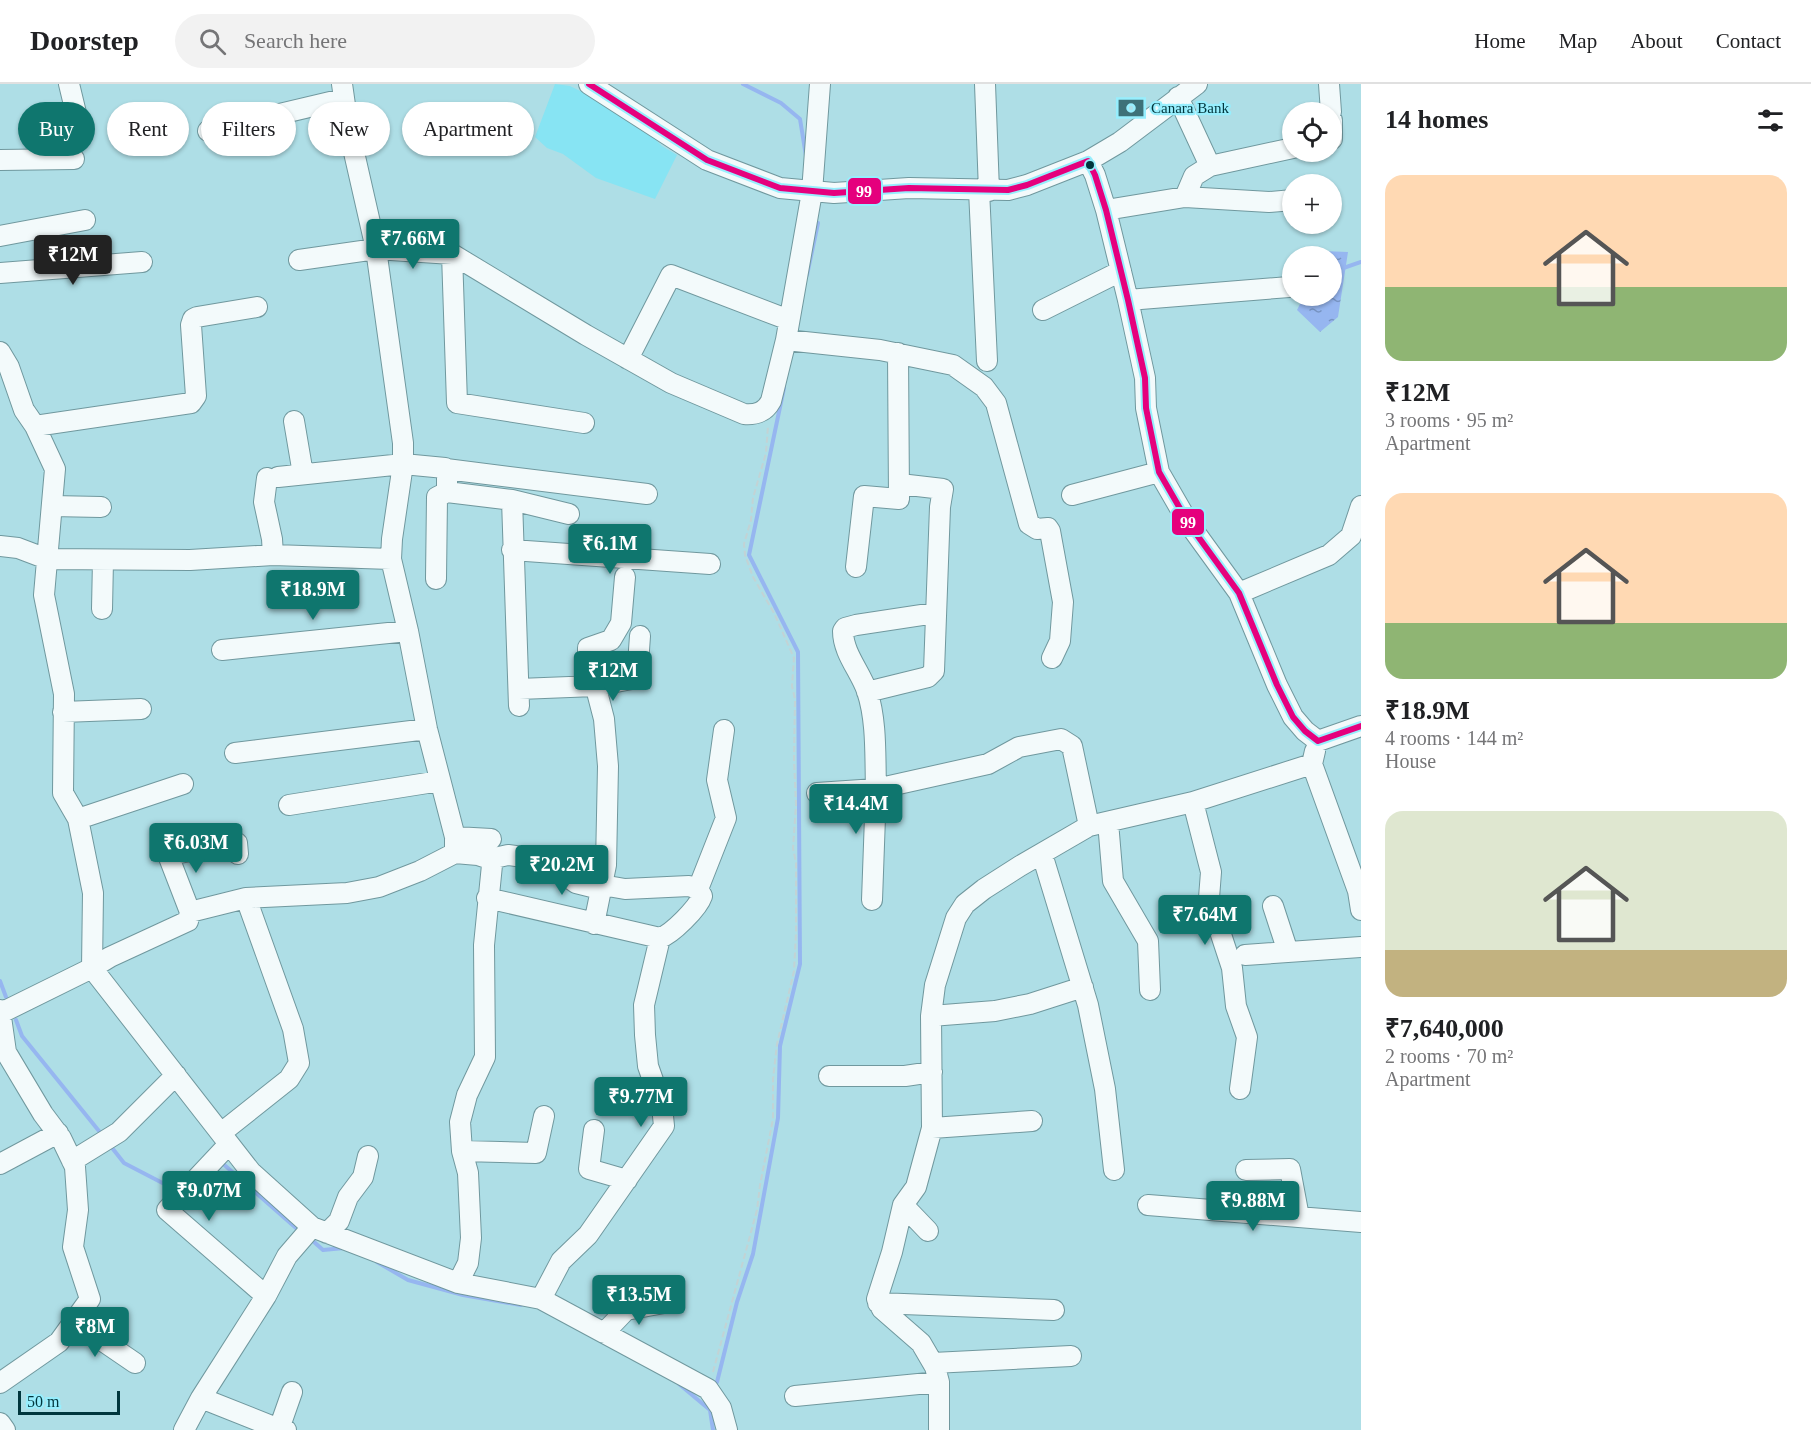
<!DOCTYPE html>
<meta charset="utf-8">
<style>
body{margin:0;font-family:Georgia,serif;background:#f2f2f2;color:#202124;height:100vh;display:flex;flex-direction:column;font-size:22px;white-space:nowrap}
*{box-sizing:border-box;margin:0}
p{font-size:20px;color:#757577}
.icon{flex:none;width:33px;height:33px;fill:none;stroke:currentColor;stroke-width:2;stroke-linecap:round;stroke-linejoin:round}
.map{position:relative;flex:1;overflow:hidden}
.details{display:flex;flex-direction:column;background:#fff;width:450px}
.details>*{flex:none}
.top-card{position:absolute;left:18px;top:18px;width:570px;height:54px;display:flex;gap:12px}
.fabs{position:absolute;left:1282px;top:18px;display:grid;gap:12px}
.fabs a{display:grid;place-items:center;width:60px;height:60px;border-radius:50%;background:#fff;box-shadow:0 2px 4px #0004;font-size:30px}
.scale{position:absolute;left:18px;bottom:15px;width:102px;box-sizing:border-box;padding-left:6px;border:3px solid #00363d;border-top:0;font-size:16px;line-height:21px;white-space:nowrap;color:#00363d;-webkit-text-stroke:4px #97eefd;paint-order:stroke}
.price{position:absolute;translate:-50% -51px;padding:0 14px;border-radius:6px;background:#0f766e;color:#fff;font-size:20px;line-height:39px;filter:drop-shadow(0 2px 3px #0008)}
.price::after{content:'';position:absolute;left:50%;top:36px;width:18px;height:14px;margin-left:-9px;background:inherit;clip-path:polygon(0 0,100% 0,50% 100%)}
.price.on{background:#222;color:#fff}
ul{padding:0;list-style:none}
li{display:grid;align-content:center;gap:12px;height:318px;padding:0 24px}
li span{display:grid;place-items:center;height:186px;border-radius:18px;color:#555}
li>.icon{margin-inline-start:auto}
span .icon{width:108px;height:108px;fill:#fffc;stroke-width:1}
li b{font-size:26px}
h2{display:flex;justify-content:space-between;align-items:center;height:72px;padding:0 24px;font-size:26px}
.tag{padding:0 21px;border-radius:27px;background:#fff;box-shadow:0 2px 4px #0004;font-size:21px;line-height:54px}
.tag.on{background:#0f766e;color:#fff}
header{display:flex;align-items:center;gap:36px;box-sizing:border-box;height:84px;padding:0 30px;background:#fff;border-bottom:2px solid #e0e0e0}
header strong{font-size:28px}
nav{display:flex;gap:33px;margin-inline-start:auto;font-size:21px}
.search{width:420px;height:54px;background:#f2f2f2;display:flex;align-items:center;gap:15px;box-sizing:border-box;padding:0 21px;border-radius:33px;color:#757577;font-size:22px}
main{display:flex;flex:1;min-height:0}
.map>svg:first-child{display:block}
</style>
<header>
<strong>Doorstep</strong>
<div class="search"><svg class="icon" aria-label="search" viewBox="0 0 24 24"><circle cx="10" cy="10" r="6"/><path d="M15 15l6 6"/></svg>Search here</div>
<nav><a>Home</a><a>Map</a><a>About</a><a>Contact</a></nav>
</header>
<main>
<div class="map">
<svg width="1361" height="1346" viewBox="0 0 1361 1346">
<defs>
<pattern id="water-ripples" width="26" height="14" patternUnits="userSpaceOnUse" patternTransform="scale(1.5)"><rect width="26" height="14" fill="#96b6f0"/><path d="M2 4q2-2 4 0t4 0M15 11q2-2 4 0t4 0" fill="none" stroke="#7895c4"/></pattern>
</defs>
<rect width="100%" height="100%" fill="#aedee6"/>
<path fill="#87e4f3" d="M555,0l15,2 45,22 34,25 13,13 15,9 -22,44 -59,-21 -33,-24 -16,-6 -12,-11z"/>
<path fill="url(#water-ripples)" d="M1323,167l25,1 -10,65 -18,15 -23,-22 7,-14h28v-40h-12z"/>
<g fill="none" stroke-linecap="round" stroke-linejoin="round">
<path stroke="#96b6f0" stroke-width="4" d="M743,0l38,19 19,16 6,37
M1332,188l29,-10
M807,191l11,-52
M0,897l6,16
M16,936l6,16 81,100
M109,1060l15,19 52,27
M221,1078l75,66
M314,1158l9,8 21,-2
M377,1178l31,18 55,15 58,10
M717,1298l20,-80 16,-48 25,-136 2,-72 20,-82 -2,-312 -49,-97 35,-167
M679,1300l31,26 3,20"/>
<g stroke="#70989e" stroke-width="22">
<path id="minor" d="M69,0l7,29
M342,0l6,42 28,123 27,194v21l42,4 2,5v19l65,8 7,206
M589,0l118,76 73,28 54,5 75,-5 99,2 19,-5 61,-24 7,14 11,35 22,90 17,78 1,30 13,64 30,52 50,69 38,92 16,32 12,14 13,10 43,-15
M985,0l4,107
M1329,0l2,28
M1178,13l32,69
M1332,36v19
M208,47l135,-32
M0,76l74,-1
M1088,77l32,-19 77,-58
M979,106l8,171
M1185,113l84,5 24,-2
M1106,126l79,-13 9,-21 16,-10 83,-18
M0,152l85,-16
M452,170l5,149 127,20
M299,176l77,-11 76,5 134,81 85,48 73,31c13,1 21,-2 27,-13l15,-61 26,-148 8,-108
M0,189l142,-11
M1128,216l161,-13
M1043,226l78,-39
M786,256l94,10 73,15 31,22 12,16 33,121 8,5 11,-1 2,3 13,71 -3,39 -8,17
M0,268l9,15 15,43 11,16 20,43 -11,126 20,99 -1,99 15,26 15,74 -1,75 159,204 61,55 146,56 83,16 167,90 13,19 6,22
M628,275l43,-84 118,45
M294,337l9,53
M35,342l156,-23 5,-7 -5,-71 2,-6 4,-2 60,-10
M446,385l201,25
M267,394l-3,24 8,37 1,16
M1072,411l87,-23
M512,416l57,14
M52,422l49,1
M0,462l18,2 29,11 143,1 83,-5 118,4
M512,466l198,14
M856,483l8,-71 35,3 -1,-146
M436,495l1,-82 10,-5
M1239,509l90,-38 22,-19 10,-30
M102,525l1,-49
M935,529l-79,12 -11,3 -2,3c0,22 17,40 24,60 10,30 8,66 9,98l112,-25 31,-17 42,-8 11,7 17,80 104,-24 119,-38
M222,566l186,-19
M519,605l76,-3 42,-8 3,-42
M867,608l61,-15 6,-6 6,-164 3,-18 -43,-5
M63,628l78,-3
M1315,667l-3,13 46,127 3,19
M235,669l192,-24
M817,709l59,-4 -4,111
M1193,718l18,70 -2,26 23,70 4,38 11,31 -7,52
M289,721l151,-24
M78,735l105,-35
M1108,738l5,59 35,60 2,49
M455,753l36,2
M455,769l23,2 12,4 2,6 -8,80 1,112 -18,38 -7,27 2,29 6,22 3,65 -3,25 -10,20
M1042,770l46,151 17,84 9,81
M698,805l28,-71 -9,-38 7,-50
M487,814l173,40c12,-4 38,-30 42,-42l-4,-7 -9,-3 -64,3 -23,-4 -10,2 -16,-4 -32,-23 -36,-5 -18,4
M1273,822l15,46
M190,828l-22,-57 69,-12 1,11
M594,840l12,-59 2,-99 -4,-47 -16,-62v-9l23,-8 10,-17 4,-46
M1245,871l116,-8
M0,926l6,42 37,62 18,24 14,29 3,43 -5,37 17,52 -31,43 -59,41
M1,929l91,-45 18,-11 78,-36 2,-9 56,-14 101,-5 32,-6 41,-16 35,-18v-16l-28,-108 -19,-98 -17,-72 1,-20 11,-75 -125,13
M931,932l64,-5 35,-7 53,-17
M829,992h76l27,-4
M932,1044l100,-7
M594,1046l-5,39 38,11
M221,1049l68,-54 10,-16 -6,-34 -47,-131
M229,1060l-62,66 99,86
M462,1067l74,2 8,-37
M72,1077l47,-29 57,-57
M0,1080l58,-31
M1246,1086l44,-1 9,48
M903,1121l25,26
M1148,1121l213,17
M327,1149l12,-12 9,-24 15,-20 5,-21
M541,1215l20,-38 27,-26 76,-109 -2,-20 -14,-40 -3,-31 -1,-30 16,-67
M878,1219l176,7
M75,1238l60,41
M604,1249l22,-23 38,-7
M933,1279l138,-7
M795,1312l144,-14
M201,1314l78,31
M0,1339l5,7
M184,1346l17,-32 65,-102 21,-40 25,-29
M286,1346l-7,-1 13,-37
M939,1346v-48l-4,-15 -14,-24 -39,-34 -5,-10 15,-47 11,-47 13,-18 16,-59 -1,-112 4,-31 21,-67 9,-14 19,-15 36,-23 69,-40"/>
</g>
<path stroke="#c2d3d5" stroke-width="2" stroke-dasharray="6 3" stroke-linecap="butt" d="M713,1288l44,-162 3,-25 13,-66v-40l4,-35 17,-73 2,-38v-70l-3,-15 3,-43 -2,-46 1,-60 -3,-13 2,-28 -20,-45 -21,-36 -8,-22 -1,-11 7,-24 2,-22 13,-45 2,-27"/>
<use href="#minor" stroke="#f3fafb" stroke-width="20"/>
<g stroke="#97eefd" stroke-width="10">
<path id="bus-1" d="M589,0l118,76 73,28 54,5 75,-5 99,2 19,-5 61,-24 7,14 11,35 22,90 17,78 1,30 13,64 30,52 50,69 38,92 16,32 12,14 13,10 43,-15"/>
</g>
<use href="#bus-1" stroke="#e5007d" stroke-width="6"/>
</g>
<defs>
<g id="bank-bare" transform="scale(2.07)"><path d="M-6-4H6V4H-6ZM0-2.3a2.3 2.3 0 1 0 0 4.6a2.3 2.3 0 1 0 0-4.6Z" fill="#3d7178" stroke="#97eefd" stroke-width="2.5" paint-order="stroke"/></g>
</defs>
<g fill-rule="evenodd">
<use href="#bank-bare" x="1131" y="24"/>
</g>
<circle fill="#00363d" stroke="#97eefd" stroke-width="2" cx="1090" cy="81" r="5"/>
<g text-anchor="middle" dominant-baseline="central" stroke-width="4.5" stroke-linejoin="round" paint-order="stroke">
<g font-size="15" fill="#00363d" stroke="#97eefd" text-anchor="start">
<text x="1151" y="24">Canara Bank</text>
</g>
</g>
<g stroke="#97eefd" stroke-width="2">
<rect x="847" y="93" width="35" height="28" rx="6" fill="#e5007d"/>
<rect x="1171" y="424" width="34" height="28" rx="6" fill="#e5007d"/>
</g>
<g font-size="16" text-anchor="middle" font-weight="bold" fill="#fff">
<text x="864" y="113">99</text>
<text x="1188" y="444">99</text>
</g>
</svg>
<div class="fabs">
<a><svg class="icon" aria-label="locate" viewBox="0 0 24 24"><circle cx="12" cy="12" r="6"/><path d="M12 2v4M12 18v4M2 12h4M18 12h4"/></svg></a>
<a>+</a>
<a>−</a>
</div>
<div class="scale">50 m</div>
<b class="price" style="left:413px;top:186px">₹7.66M</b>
<b class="price on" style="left:73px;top:202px">₹12M</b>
<b class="price" style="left:610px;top:491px">₹6.1M</b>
<b class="price" style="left:313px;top:537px">₹18.9M</b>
<b class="price" style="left:613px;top:618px">₹12M</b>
<b class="price" style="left:856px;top:751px">₹14.4M</b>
<b class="price" style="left:196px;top:790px">₹6.03M</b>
<b class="price" style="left:562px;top:812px">₹20.2M</b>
<b class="price" style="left:1205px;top:862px">₹7.64M</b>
<b class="price" style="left:641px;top:1044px">₹9.77M</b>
<b class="price" style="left:209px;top:1138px">₹9.07M</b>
<b class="price" style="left:1253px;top:1148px">₹9.88M</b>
<b class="price" style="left:639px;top:1242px">₹13.5M</b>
<b class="price" style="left:95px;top:1274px">₹8M</b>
<div class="top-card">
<a class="tag on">Buy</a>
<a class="tag">Rent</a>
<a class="tag">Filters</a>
<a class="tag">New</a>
<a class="tag">Apartment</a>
</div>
</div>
<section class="details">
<h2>14 homes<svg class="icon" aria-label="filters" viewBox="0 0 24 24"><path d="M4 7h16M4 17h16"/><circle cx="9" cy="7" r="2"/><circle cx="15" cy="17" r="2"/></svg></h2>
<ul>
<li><span style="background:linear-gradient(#ffd9b3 60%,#8fb573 0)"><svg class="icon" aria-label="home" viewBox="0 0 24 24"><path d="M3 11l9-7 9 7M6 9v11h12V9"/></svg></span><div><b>₹12M</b><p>3 rooms · 95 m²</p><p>Apartment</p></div></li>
<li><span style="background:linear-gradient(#ffd9b3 70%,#8fb573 0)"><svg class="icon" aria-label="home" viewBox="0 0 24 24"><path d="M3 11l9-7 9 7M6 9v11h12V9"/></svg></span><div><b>₹18.9M</b><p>4 rooms · 144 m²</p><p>House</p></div></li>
<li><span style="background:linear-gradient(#dfe7d0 75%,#c2b280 0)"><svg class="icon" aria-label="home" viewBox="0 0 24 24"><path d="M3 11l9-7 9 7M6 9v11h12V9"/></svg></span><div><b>₹7,640,000</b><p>2 rooms · 70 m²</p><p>Apartment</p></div></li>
</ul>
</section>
</main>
